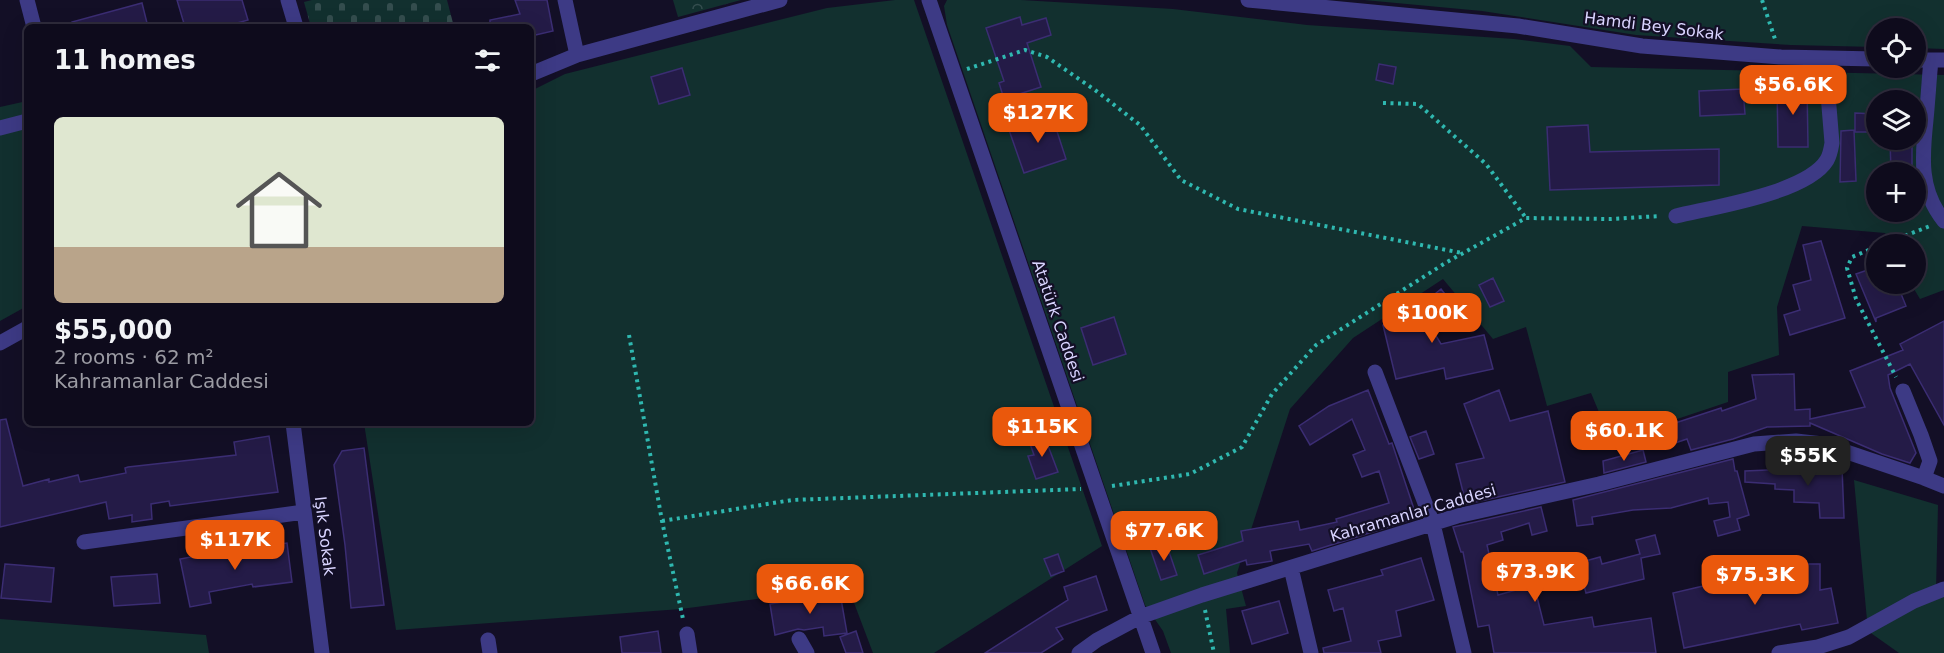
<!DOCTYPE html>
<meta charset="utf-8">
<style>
body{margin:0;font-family:"DejaVu Sans",sans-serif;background:#171425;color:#f1f3f6;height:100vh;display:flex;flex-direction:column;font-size:22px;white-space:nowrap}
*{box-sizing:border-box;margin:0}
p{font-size:20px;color:#9b9ba3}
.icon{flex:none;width:33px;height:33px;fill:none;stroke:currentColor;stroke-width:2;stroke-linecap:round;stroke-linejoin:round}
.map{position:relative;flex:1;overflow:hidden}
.side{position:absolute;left:24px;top:24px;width:510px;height:402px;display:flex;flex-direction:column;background:#0e0b1c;border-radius:9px;box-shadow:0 6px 24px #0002,0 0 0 2px #2e2b3b}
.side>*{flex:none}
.fabs{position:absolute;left:1866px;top:18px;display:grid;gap:12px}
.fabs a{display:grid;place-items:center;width:60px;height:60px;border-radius:50%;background:#0e0b1c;box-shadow:0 6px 24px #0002,0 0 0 2px #2e2b3b;font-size:30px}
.price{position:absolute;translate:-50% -51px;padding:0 14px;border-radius:12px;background:#ea580c;color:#fff;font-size:20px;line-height:39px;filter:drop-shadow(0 2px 3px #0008)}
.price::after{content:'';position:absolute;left:50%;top:36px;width:18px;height:14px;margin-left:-9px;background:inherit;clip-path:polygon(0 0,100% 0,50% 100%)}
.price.on{background:#222;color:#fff}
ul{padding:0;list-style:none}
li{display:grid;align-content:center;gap:12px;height:318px;padding:0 30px}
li+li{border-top:2px solid #2e2b3b}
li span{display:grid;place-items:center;height:186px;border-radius:9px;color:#555}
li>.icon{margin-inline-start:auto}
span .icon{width:108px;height:108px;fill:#fffc;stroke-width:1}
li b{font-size:26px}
h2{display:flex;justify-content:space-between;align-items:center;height:72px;padding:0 30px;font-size:26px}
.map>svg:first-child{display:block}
</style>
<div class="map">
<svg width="1944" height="653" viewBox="0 0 1944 653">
<defs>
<pattern id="forest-crowns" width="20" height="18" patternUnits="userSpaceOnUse" patternTransform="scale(1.5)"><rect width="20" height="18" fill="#12302f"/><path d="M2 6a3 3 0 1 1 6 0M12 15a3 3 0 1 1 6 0" fill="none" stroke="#344d4e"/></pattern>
<pattern id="cemetery-stones" width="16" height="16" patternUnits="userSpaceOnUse" patternTransform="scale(1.5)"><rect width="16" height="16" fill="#12302f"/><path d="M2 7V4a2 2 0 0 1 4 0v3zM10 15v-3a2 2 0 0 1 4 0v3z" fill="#344d4e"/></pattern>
</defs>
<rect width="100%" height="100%" fill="#130f26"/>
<path fill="#12302f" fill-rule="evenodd" d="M895,0h19l188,546 -168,107h-61l-25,-66 -167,22 -285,21 -32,-207h167v-332l34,-17 262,-66z
M947,0h74l152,9 134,16 207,14 56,7 21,21 353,8v215l-24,9 -9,-15h5v-40h-25l-6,-11 -83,-7 -25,81 2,48 -51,17v30l-117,39 -20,-48 -44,13 -21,-79 -33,12 -50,-60 -90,59 -63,71 -53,164 9,33 -20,3 4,44h-59l-8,-22 -18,-26 -198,-580 -3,-19zM1876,100h40v40h-40zM1876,172h40v40h-40z
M1364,0h580v49l-28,-1v-20h-40v19l-85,-2 -155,-10 -154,-24z
M27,101v205l-27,15v-214z
M1854,480l84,25 -2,86 8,2v60h-45l-31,-22z
M0,619l206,16 3,18h-209z"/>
<path fill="url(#forest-crowns)" d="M673,0h68l-63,17z"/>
<path fill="url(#cemetery-stones)" d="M312,0h135l7,27h-143l-7,-25z"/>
<path fill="#241b47" stroke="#3b2d73" stroke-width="1.5" d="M177,0h65l6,20 -25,7h-38z
M515,0h32l6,31 -22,5v-9h-41v-7l30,-6z
M142,3l6,24h-75l-1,-5z
M1020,17l2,8 24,-7 5,17 -24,8 14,44 -37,12 -5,-16 5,-2 -18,-53z
M1379,64l17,3 -3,17 -17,-4z
M682,68l8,27 -31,9 -8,-27z
M1807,84l1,63h-30l-1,-62z
M1743,89l2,25 -45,2 -1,-25z
M1074,101l5,17 -17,6 -6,-18z
M1855,113l21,1v18h-21z
M1052,116l14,43 -42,14 -15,-43z
M1588,125l2,27 129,-3v36l-169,5 -3,-63z
M1854,130l2,51 -16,1 1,-51z
M1890,140h22v32h-21z
M1821,241l24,77 -55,17 -6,-20 16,-5 -7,-25 18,-5 -8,-35z
M1876,267v17h21l9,22 -30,12v4l-20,-48z
M1493,278l11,23 -14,6 -11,-22z
M1441,289l10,13 -23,21 13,21 43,-9 9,34 -47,10 -2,-11 -48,11 -13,-54 41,-25 1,2z
M1114,317l12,37 -33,11 -12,-37z
M1944,321v104l-34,-61 -22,11 2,13 26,65 -6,10 -28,-9 -72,-31v3l-43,1 -34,12 -42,11 -4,-11 -18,6 -6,-18 58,-19 1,3 34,-12 -4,-24 42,-1 1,36 15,-1v10l55,-12 -15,-36 53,-21 -3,-6z
M1368,390l21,54 3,-1 25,75 -105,33 -3,-7 -39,7 2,10 -25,4 -1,-5 -42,14 -6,-19 45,-14 -2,-10 57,-10 2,9 37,-8 -1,-3 53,-16 -10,-32 -17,6 -9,-22 12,-5 -13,-31 -42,26 -11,-19 30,-20z
M1499,390l11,31 38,-10 17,71 -99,22 -10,-40 28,-6 -20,-54z
M6,419l17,67 26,-7v3l29,-7 2,7 46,-9 -1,-5 3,-1 108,-12 -2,-13 35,-6 9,56 -108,14 -1,-5 -18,3 1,15 -20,3v-7l-23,4 -3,-17 -106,25v-107z
M1426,431l8,23 -15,5 -9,-22z
M1044,435l14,37 -22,7 -8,-23 6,-1 -5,-14z
M364,448l20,157 -33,3 -6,-63 -11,-80 8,-14z
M1643,450l3,12 -42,11 -1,-12z
M1733,459l2,12h2l12,44 -12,4 3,11 -22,6 -4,-15 16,-4 -2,-15 -19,2 -1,-6 -37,10 -38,2 -41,7 1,7 -16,2 -4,-26z
M1842,467l2,51h-24l-1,-15 -25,-1v-12l-19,-1v-5l-30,-2v-11z
M1541,507l6,24 -15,4 -3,-12 -28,9 2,8 -16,5 11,50 36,-10 10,40 48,-8 2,10 57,-9 5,35h-162l-5,-28 -11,2 -15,-75h-2l-8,-25z
M1655,535l5,19 -19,4 3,21 -58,14 -8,-30 22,-6 2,7 38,-10 -4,-14z
M287,543l5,39 -39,5 -1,-3 -43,8 2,11 -21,4 -10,-48 22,-4v3l46,-8v-2z
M1166,543l11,32 -16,5 -11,-32z
M1058,554l6,17 -13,5 -7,-17z
M1421,558l13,42 -38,11 5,25 -23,5 3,12h-57l-1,-5 28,-7 -8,-33 -9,3 -6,-21 55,-15 -2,-5z
M5,564l49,4 -3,34 -50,-4z
M1784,564h36v26l11,-2 7,35 -36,7 -2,-6 -116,24 -11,-55 39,-9 1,4 54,-12v1v-2l17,-3z
M157,574l3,29 -46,3 -3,-29z
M1096,576l11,34 -51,18 7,11 -22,14h-56l83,-53 -4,-13z
M840,593l7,40 -23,3 -1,-9 -19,3 -6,-1 -23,6 -5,-31z
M1279,601l9,32 -36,11 -10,-33z
M658,631l3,22h-39l-2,-16z
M856,631l7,22h-17l-6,-16z"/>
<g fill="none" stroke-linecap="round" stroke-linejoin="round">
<path stroke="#2fb8b0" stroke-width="4" stroke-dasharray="3 4.5" stroke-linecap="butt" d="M1762,0l14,42
M967,69l58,-19 22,7 48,33 45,35 41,55 57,29 224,44
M1383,103l35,1 68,60 40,54
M1884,244l46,-18
M1876,247l-24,10 -5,11 9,31 40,78
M629,335l33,186 21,98
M1112,486l78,-12 52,-27 30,-53 44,-49 131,-83 79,-44 85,1 49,-3
M662,521l130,-21 289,-11
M1205,610l9,43"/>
<path stroke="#3d3a85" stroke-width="15" d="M27,0l7,27
M288,0l8,27
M565,0l12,55
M929,0l224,653
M1248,0l270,26 124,20 139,11 95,2
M1916,60h28
M1931,60c-2,20 -3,40 -5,60 -4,37 -7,70 18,101
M531,74l46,-19 203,-55
M0,128l27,-7
M1676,216c37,-9 131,-23 151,-56 3,-5 4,-11 5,-17l-7,-85
M0,343l27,-15
M1375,372l58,152 31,129
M1903,391l18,44 9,26 -6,17
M293,423l29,230
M84,542l220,-30
M1291,568l20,85
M687,634l3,19
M799,639l8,14
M488,640l2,13
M1079,653l18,-13 43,-23 62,-22 255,-79 142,-32 155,-40 42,-3 27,3 101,34 20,8
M1779,653l39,-6 31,-10 65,-36 30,-12"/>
</g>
<g text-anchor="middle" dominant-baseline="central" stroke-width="4.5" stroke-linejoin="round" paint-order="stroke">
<g font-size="16" fill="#d9d4ff" stroke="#130f26">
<text transform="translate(1654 26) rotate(7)">Hamdi Bey Sokak</text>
<text transform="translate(1058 321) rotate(71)">Atatürk Caddesi</text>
<text transform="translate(1413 513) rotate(-16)">Kahramanlar Caddesi</text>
<text transform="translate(325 536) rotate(83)">Işık Sokak</text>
</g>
</g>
</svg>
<div class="fabs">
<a><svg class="icon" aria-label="locate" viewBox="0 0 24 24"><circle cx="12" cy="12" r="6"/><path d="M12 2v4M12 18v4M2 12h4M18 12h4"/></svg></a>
<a><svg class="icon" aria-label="layers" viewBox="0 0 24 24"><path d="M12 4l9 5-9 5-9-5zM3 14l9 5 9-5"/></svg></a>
<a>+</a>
<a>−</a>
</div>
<b class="price" style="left:1793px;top:116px">$56.6K</b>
<b class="price" style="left:1038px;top:144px">$127K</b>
<b class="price" style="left:1432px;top:344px">$100K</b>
<b class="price" style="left:1042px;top:458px">$115K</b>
<b class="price" style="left:1624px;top:462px">$60.1K</b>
<b class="price on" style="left:1808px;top:487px">$55K</b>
<b class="price" style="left:1164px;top:562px">$77.6K</b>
<b class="price" style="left:235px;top:571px">$117K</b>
<b class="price" style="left:1535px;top:603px">$73.9K</b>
<b class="price" style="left:1755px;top:606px">$75.3K</b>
<b class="price" style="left:810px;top:615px">$66.6K</b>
<section class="side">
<h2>11 homes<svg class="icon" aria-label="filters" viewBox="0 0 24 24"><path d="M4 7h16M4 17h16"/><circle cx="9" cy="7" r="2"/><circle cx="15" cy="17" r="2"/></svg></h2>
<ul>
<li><span style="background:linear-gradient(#dfe7d0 70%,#b9a48a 0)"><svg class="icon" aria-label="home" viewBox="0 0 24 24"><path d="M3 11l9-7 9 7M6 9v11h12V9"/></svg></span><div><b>$55,000</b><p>2 rooms · 62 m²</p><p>Kahramanlar Caddesi</p></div></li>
</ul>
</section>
</div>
